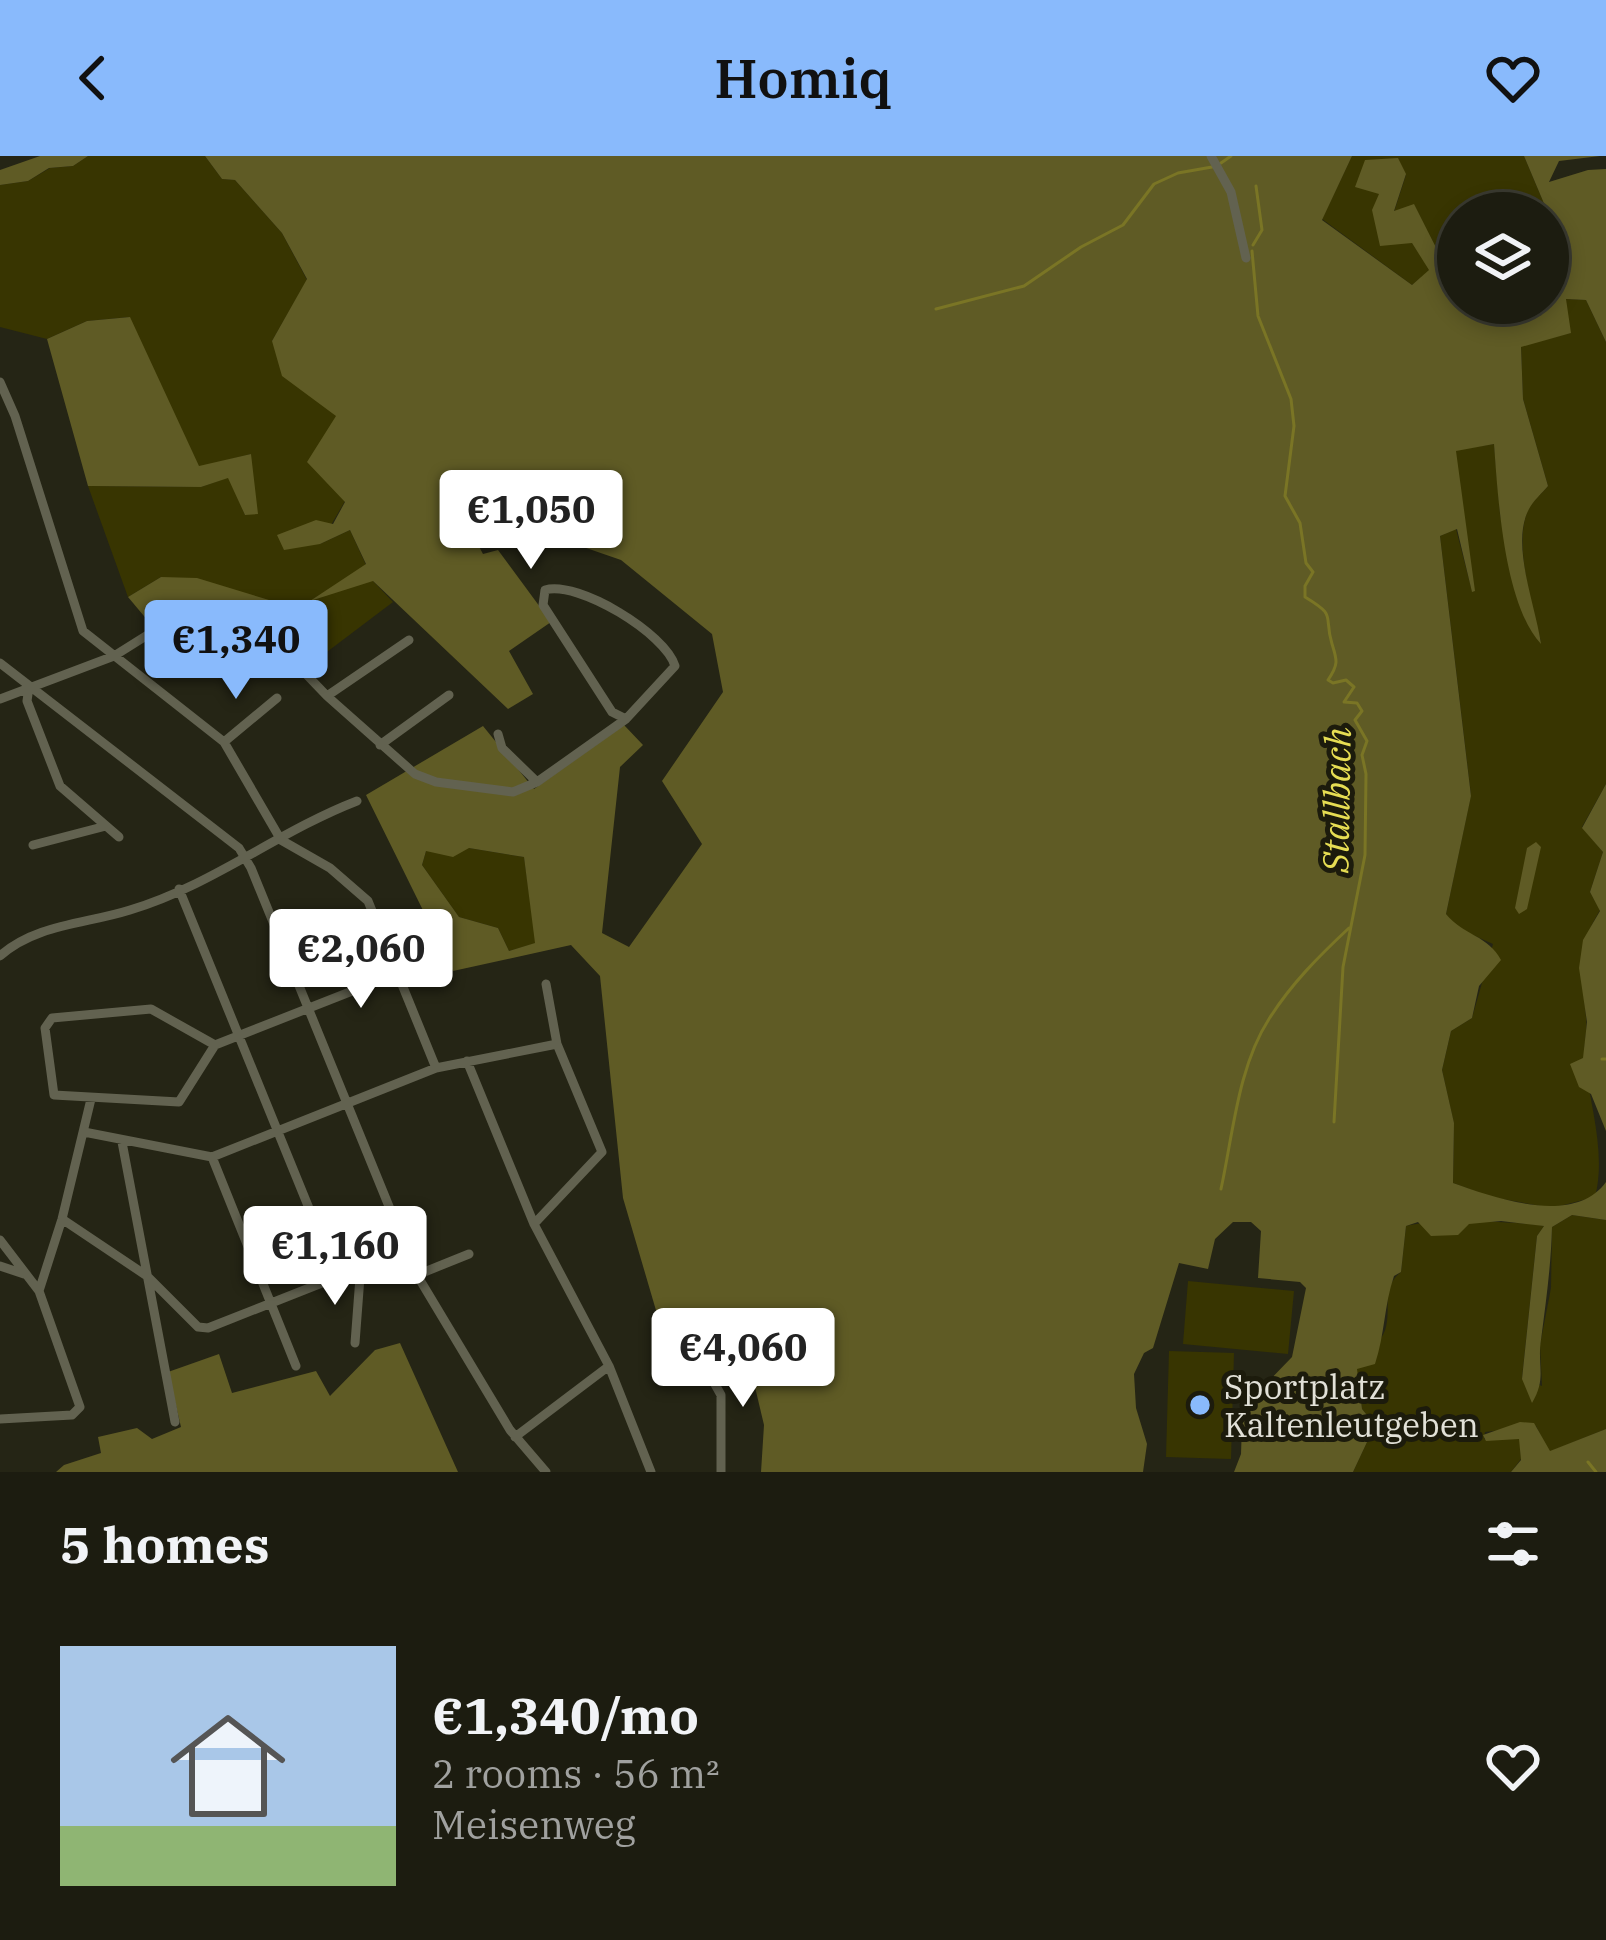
<!DOCTYPE html>
<meta charset="utf-8">
<style>
body{margin:0;font-family:"IBM Plex Serif",serif;background:#252519;color:#f1f3f6;height:100vh;display:flex;flex-direction:column;font-size:45px;white-space:nowrap}
*{box-sizing:border-box;margin:0}
p{font-size:39px;color:#a0a19f}
.icon{flex:none;width:66px;height:66px;fill:none;stroke:currentColor;stroke-width:2;stroke-linecap:round;stroke-linejoin:round}
.map{position:relative;height:1316px;overflow:hidden}
.side{display:flex;flex-direction:column;background:#1c1c10;flex:1}
.side>*{flex:none}
.buttons{position:absolute;left:1437px;top:36px;display:grid;gap:24px}
.buttons a{display:grid;place-items:center;width:132px;height:132px;border-radius:50%;background:#1c1c10;box-shadow:0 6px 18px #0003,0 0 0 3px #3a3a30;font-size:60px}
.price{position:absolute;translate:-50% -102px;padding:0 27px;border-radius:12px;background:#fff;color:#222;font-size:39px;line-height:78px;filter:drop-shadow(0 3px 6px #0008)}
.price::after{content:'';position:absolute;left:50%;top:72px;width:36px;height:27px;margin-left:-18px;background:inherit;clip-path:polygon(0 0,100% 0,50% 100%)}
.price.selected{background:#89bafc;color:#111}
ul{padding:0;list-style:none}
li{display:flex;align-items:center;gap:36px;height:300px;padding:0 60px}
li span{display:grid;place-items:center;flex:none;width:336px;height:240px;border-radius:0px;color:#555}
li>.icon{margin-inline-start:auto}
span .icon{width:144px;height:144px;fill:#fffc;stroke-width:1}
li b{font-size:51px}
h2{display:flex;justify-content:space-between;align-items:center;height:144px;padding:0 60px;font-size:51px}
header{display:flex;justify-content:space-between;align-items:center;height:156px;padding:0 60px;background:#89bafc;color:#111;font-size:54px;font-weight:600}
.map>svg:first-child{display:block}
</style>
<header><svg class="icon" aria-label="back" viewBox="0 0 24 24"><path d="M15 5l-7 7 7 7"/></svg>Homiq<svg class="icon" aria-label="heart" viewBox="0 0 24 24"><path d="M12 20l-8-8c-3-5 5-10 8-4 3-6 11-1 8 4z"/></svg></header>
<div class="map">
<svg width="1606" height="1316" viewBox="0 0 1606 1316">
<rect width="100%" height="100%" fill="#252515"/>
<path fill="#383501" d="M88,0h117l17,23 13,1 47,53 25,47 -35,61 65,76 -29,45 37,39 -25,43 30,-14 16,35 -50,33 56,-18 21,22 -86,65 -21,-39h4l-129,-51 -33,20 -40,-111 113,1 28,-10 16,38 6,-61 -52,13 -70,-150 -42,4 -40,18 -47,-12v-142l28,-4 22,-13 23,-2z
M1352,0h172l24,57h-90v78l-44,-86 -20,7 12,-37 -26,19 50,76 -18,15 -90,-66z
M1565,143l21,1 20,42v442l-24,43 21,25 -13,40 10,18c-26,44 -18,60 -14,107 2,16 -4,32 -1,47 6,44 21,91 10,133l-43,11 -61,-11 -38,-14 1,-59 -12,-54 9,-39 21,-13 21,-74 -36,-16 -11,-14 25,-119 -31,-259 16,-7 16,62 -17,-141 39,-6 6,70 13,69 28,59c-8,-34 -29,-101 -12,-134 4,-7 13,-15 19,-22l-25,-87 -2,-53 49,-13z
M469,692l55,9 12,86 -27,8 -11,-23 -39,-11 -37,-52 4,-14z
M1572,1059l34,5v209l-57,23 -13,-26 -51,6 -1,7h36l1,20 -10,13h-158l22,-47 -13,-16 -6,-40c9,-12 27,-28 30,-42 5,-21 -5,-39 15,-55l5,-46c22,-7 116,-5 138,0l-7,10 -15,142 20,8 -2,-41 11,-57 1,-61z
M1188,1125l106,10 -6,63 -105,-10z
M1169,1195l65,2 -3,106 -65,-2z"/>
<path fill="#5f5b25" fill-rule="evenodd" d="M40,0h48l-15,10 -24,2 -21,13 -28,4v-15z
M205,0h1147l-30,64 90,65 17,-15 -17,-27 -32,3 -8,-36 7,-16 -24,-7 10,-27 33,-2 8,16 -12,37 20,-7 44,87v12l22,2 13,12 17,-14h38v-62l8,-9 -32,-76h76l-41,5 -10,21 39,-12 18,-1v173l-20,-42 -20,-1 5,34 -50,14 2,52 25,87c-6,7 -15,15 -19,23 -19,35 7,97 12,135 -37,-40 -43,-146 -47,-200l-38,7 19,140 -3,1 -15,-63 -17,7 31,260 -25,118c17,21 43,22 55,46l-22,26 -7,32 -21,13 -9,39 12,53 -1,60c45,16 121,43 153,-1v38l-34,-5 -20,12c-1,39 -6,74 -11,113 -4,26 6,38 -9,63l-10,-24 15,-143 7,-10 -43,-5 -32,3 -11,11 -27,1 -13,-14 -12,4 -5,46 -7,4c-10,29 -9,58 -19,88l-18,5 5,40 13,16 -22,47h-119l7,-18 2,-61 15,-1 34,-35 14,-69 -6,-6 -42,-4 3,-47 -10,-9h-18l-18,17 -7,30 -29,-6 -26,85 -9,5 -10,21 2,34 11,36 -4,28h-382l3,-47 -14,-59 -37,4 -6,-10 -37,-2 -47,-160 -23,-222 -29,-31 -118,26 -87,-176 117,-69 51,63 90,-64 19,20 -23,22 -18,166 27,14 73,-103 -40,-63 61,-89 -11,-58 -91,-74 -113,-39 -33,18 8,15 15,-4 53,72 -42,29 24,43 -25,15 -135,-128 -63,20 56,-37 -16,-34 -30,14 -36,6 -7,-15 39,-15 17,4 12,-22 -38,-40 29,-46 -54,-40 -10,-35 35,-62 -25,-46 -47,-53 -13,-1zM469,692l55,9 11,86 -26,8 -11,-23 -39,-11 -37,-52 4,-14 27,6z
M130,161l69,149 52,-12 7,60 -13,1 -17,-37 -27,9 -113,-1 -41,-147 40,-18z
M161,421l36,1 82,25 12,25 -38,-21 -20,-4 -79,25 -26,-31z
M1606,628v347l-15,-37 -12,-7 -9,-23 13,-6 4,-36 -8,-54 4,-28 17,-29 -10,-19 13,-40 -21,-24z
M1536,686l5,5 -14,62 -8,5 -4,-6 12,-60z
M400,1187l58,129h-402l8,-7 37,-12 -3,-16 39,-9 15,11 29,-12 -13,-55 51,-18 13,39 84,-22 14,25 45,-46z
M1520,1266l14,1 16,28 56,-22v43h-95l10,-12 -2,-21 -33,2 -3,-6z"/>
<g fill="none" stroke-linecap="round" stroke-linejoin="round">
<path stroke="#7a7525" stroke-width="3" d="M1221,7l10,-7
M1253,89l9,-15 -6,-44
M1252,95l6,65 33,83 3,27 -9,70 15,27 6,40 7,9 -8,14v11c33,20 18,17 27,47 5,16 7,20 -4,36l5,3 13,-3 8,7 -10,15 13,1 5,8 -7,9 12,21 -5,14 4,19 -1,81 -22,112 -9,155
M936,153l88,-23 57,-39 42,-22 31,-41 24,-11 34,-6
M1602,903h4
M1221,1033c12,-55 17,-122 48,-170 22,-35 50,-63 80,-91
M1588,1306l8,10"/>
<path stroke="#626250" stroke-width="9" d="M1211,0l20,36 15,66
M0,226l15,34 68,215 141,111 57,98 49,28 38,33 68,167
M0,507l239,185 12,20 166,407 93,155 36,42
M29,531l-2,14 33,85 59,51
M327,540l82,-56
M0,543l114,-43 43,-27 41,-17 31,-7 22,4 27,17 26,46 23,24 88,78 21,8 77,10 24,-10 89,-63 49,-53c-9,-32 -97,-86 -130,-76l-2,15 69,107 14,7
M498,578l4,14 35,34
M224,586l53,-44
M380,589l69,-50
M33,689l73,-19
M179,733l158,388
M0,800c36,-32 86,-32 130,-46 81,-24 149,-79 227,-109
M215,889l-36,57 -125,-7 -9,-67 7,-10 99,-9 64,36 183,-72
M467,905l67,163 75,142 42,106
M84,976l128,25 224,-89 121,-24
M122,986l53,280
M212,1001l84,209
M62,1063l85,57 51,51 10,1 129,-51 80,-2 52,-21
M534,1068l68,-72 -45,-108 -11,-60
M0,1084l39,51
M0,1110l24,8
M355,1187l5,-66
M703,1207l18,32v77
M0,1263l72,-4 8,-8 -41,-116 23,-72 29,-120
M515,1281l94,-71"/>
</g>
<circle fill="#89bafc" stroke="#1c1b0c" stroke-width="4.5" cx="1200" cy="1249" r="12"/>
<g text-anchor="middle" dominant-baseline="central" stroke-width="10" stroke-linejoin="round" paint-order="stroke">
<g font-size="33" fill="#e2e1d8" stroke="#1c1b0c" text-anchor="start">
<text x="1224" y="1230">Sportplatz<tspan x="1224" dy="38">Kaltenleutgeben</tspan></text>
</g>
<g font-size="36" font-style="italic" fill="#e6dd53" stroke="#1c1b0c">
<text transform="translate(1336 644) rotate(-89)">Stallbach</text>
</g>
</g>
</svg>
<div class="buttons">
<a><svg class="icon" aria-label="layers" viewBox="0 0 24 24"><path d="M12 4l9 5-9 5-9-5zM3 14l9 5 9-5"/></svg></a>
</div>
<b class="price" style="left:531px;top:416px">€1,050</b>
<b class="price selected" style="left:236px;top:546px">€1,340</b>
<b class="price" style="left:361px;top:855px">€2,060</b>
<b class="price" style="left:335px;top:1152px">€1,160</b>
<b class="price" style="left:743px;top:1254px">€4,060</b>
</div>
<section class="side">
<h2>5 homes<svg class="icon" aria-label="filters" viewBox="0 0 24 24"><path d="M4 7h16M4 17h16"/><circle cx="9" cy="7" r="2"/><circle cx="15" cy="17" r="2"/></svg></h2>
<ul>
<li><span style="background:linear-gradient(#a9c7e8 75%,#8fb573 0)"><svg class="icon" aria-label="home" viewBox="0 0 24 24"><path d="M3 11l9-7 9 7M6 9v11h12V9"/></svg></span><div><b>€1,340/mo</b><p>2 rooms · 56 m²</p><p>Meisenweg</p></div><svg class="icon" aria-label="heart" viewBox="0 0 24 24"><path d="M12 20l-8-8c-3-5 5-10 8-4 3-6 11-1 8 4z"/></svg></li>
</ul>
</section>
